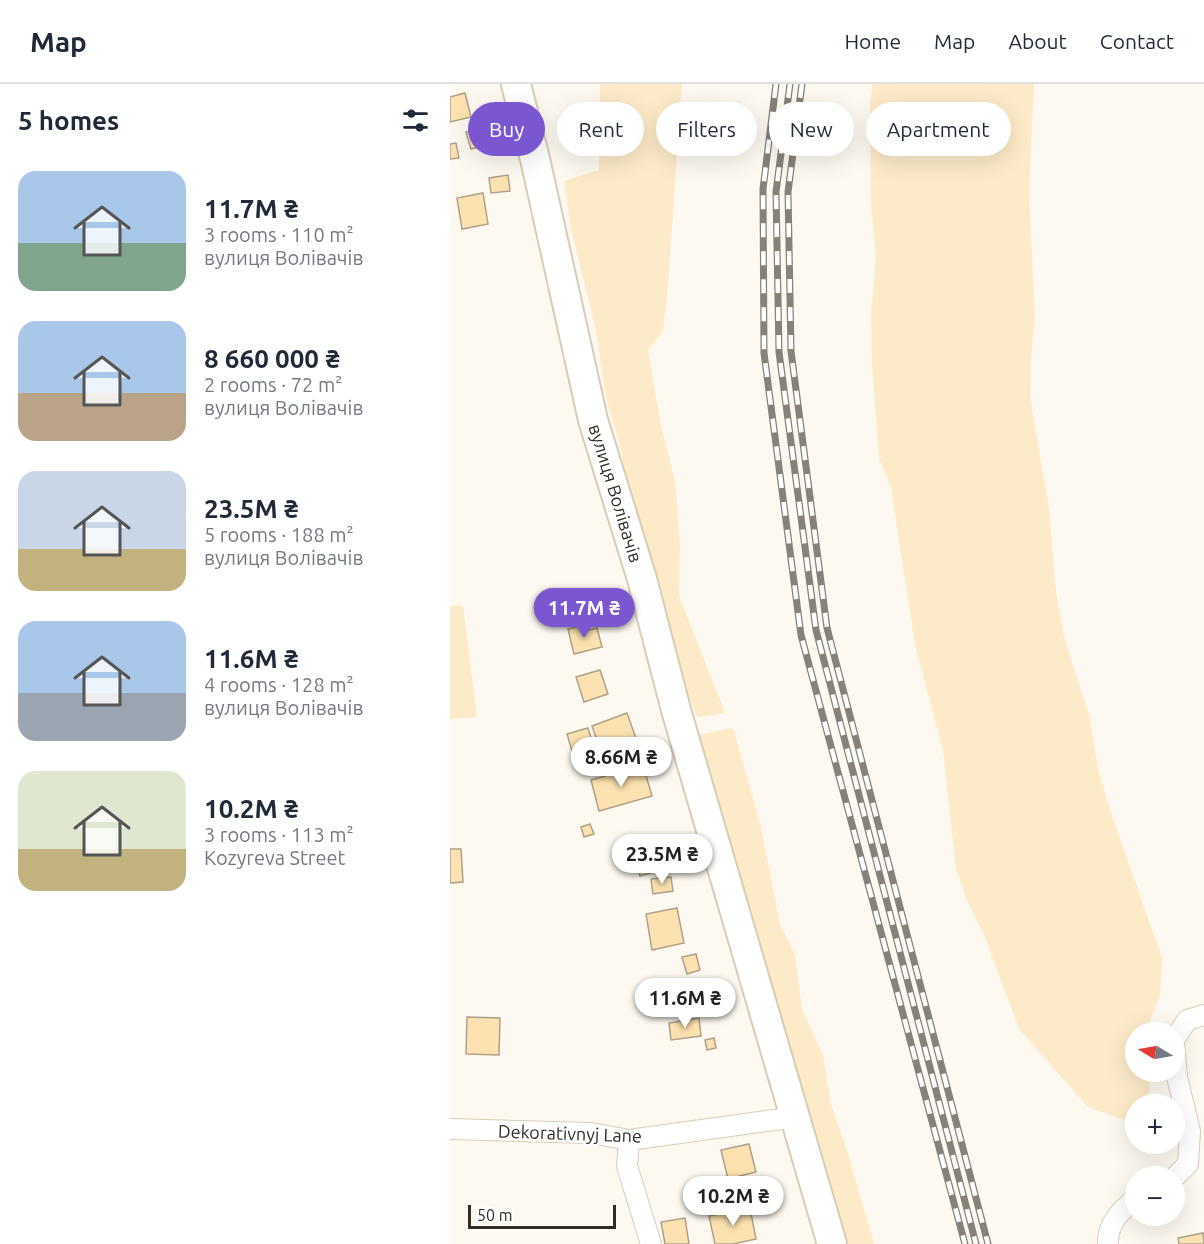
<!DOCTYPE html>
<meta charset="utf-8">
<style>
body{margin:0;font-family:Ubuntu,sans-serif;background:#f6f6f7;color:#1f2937;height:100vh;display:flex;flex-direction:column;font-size:22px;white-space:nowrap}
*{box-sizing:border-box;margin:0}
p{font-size:20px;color:#747a83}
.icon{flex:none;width:33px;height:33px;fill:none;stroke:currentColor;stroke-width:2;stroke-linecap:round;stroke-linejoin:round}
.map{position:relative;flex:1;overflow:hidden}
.drawer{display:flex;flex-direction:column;background:#fff;width:450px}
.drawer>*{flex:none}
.banner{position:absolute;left:18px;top:18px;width:570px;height:54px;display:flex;gap:12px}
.needle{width:39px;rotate:280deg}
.fabs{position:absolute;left:675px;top:938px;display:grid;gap:12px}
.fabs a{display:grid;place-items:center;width:60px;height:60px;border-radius:50%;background:#fff;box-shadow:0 6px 24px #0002;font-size:30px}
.scale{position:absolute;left:18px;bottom:15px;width:148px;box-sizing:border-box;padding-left:6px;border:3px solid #312c24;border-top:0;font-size:16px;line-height:21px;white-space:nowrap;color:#312c24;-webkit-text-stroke:4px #fff;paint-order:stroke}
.price{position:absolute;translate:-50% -51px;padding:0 14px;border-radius:21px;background:#fff;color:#222;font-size:20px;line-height:39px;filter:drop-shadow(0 2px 3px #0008)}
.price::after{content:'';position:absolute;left:50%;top:36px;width:18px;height:14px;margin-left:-9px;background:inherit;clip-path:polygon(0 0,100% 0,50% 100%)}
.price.selected{background:#7a56d0;color:#fff}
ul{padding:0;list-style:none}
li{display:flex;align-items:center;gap:18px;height:150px;padding:0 18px}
li span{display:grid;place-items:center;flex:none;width:168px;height:120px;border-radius:18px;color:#555}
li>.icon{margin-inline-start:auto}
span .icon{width:72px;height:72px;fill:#fffc;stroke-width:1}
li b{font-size:26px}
h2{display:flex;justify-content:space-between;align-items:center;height:72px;padding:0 18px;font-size:26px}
.chip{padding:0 21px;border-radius:27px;background:#fff;box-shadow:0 6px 24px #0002;font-size:21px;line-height:54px}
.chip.selected{background:#7a56d0;color:#fff}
header{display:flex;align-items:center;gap:36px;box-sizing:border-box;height:84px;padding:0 30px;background:#fff;border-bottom:2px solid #e0e1e3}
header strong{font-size:28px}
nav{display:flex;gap:33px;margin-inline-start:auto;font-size:21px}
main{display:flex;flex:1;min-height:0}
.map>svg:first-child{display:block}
</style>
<header>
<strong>Map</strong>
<nav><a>Home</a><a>Map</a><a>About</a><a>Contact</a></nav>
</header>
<main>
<section class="drawer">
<h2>5 homes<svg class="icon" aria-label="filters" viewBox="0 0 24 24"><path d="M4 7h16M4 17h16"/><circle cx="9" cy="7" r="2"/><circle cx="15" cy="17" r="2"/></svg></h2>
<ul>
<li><span style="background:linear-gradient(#a9c7e8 60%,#7fa58c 0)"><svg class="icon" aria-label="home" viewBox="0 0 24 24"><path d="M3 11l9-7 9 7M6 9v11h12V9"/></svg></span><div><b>11.7M ₴</b><p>3 rooms · 110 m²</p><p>вулиця Волівачів</p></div></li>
<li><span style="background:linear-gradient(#a9c7e8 60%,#b9a48a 0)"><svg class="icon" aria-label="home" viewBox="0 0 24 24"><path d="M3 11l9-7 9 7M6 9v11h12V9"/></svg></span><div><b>8 660 000 ₴</b><p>2 rooms · 72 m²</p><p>вулиця Волівачів</p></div></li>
<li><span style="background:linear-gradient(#c9d6e8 65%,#c2b280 0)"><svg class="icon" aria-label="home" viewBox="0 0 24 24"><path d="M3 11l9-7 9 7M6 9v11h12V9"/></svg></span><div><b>23.5M ₴</b><p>5 rooms · 188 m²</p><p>вулиця Волівачів</p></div></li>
<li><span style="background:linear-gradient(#a9c7e8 60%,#9aa5b1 0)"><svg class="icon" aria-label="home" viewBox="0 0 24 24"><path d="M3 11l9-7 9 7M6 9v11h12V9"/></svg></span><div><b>11.6M ₴</b><p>4 rooms · 128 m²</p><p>вулиця Волівачів</p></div></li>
<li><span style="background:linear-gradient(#dfe7d0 65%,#c2b280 0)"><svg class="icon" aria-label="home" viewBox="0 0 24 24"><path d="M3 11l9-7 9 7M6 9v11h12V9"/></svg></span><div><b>10.2M ₴</b><p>3 rooms · 113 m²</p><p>Kozyreva Street</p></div></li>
</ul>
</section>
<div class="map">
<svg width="754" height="1160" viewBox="0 0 754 1160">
<rect width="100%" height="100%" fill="#fef9f0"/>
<path fill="#fceac8" d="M150,0h82l-15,214 -4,33 -15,19 13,76 14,55 5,64 -1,51 46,117 -28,4 -26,-67 -39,-140 -11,-60 -15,-53 -11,-71 -24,-97 -7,-48 35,-11z
M422,0h162l-5,110 6,123 -4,41 -1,39 19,111 7,84 8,45 25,78 9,54 15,50 49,139 -2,37 -10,26 -1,11h-13v39h12l2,20 -7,13h-7l-1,14 -2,5 -45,-16 -69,-78 -35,-94 -16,-32 -12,-34 -13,-119 -28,-105 -24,-157 -12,-31 -7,-93 -1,-49 5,-57 -5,-54 -1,-97z
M0,522h13l14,111 -27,2z
M283,644l28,99 19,98 15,29 7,55 21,47 8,49 15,42 28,97h-34l-142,-509z"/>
<path fill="#fce2b0" stroke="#ada18c" stroke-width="1.5" d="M15,9l6,24 -21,5v-25z
M36,43l5,17 -20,5 -5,-17z
M6,59l3,15 -9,1v-15z
M58,91l2,16 -19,2 -2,-15z
M33,109l5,31 -26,5 -5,-31z
M133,541l2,6 12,-3 5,19 -28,7 -6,-25z
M150,586l8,24 -24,8 -8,-25z
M177,629l10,28 -35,13 -10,-28z
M138,644l5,16 -21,7 -5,-17z
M193,681l9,31 -53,15 -8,-31z
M140,740l4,10 -10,3 -3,-10z
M208,752l3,11 12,-4 6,22 -39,11 -9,-33z
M0,765h11l2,33 -13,1z
M221,793l2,14 -20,3 -2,-15z
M227,824l7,35 -32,7 -6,-36z
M246,870l4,16 -13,4 -5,-17z
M244,901l1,12 -33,3 -2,-11z
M17,933l33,1 -1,37 -33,-1z
M249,934l2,18 -30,4 -2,-17z
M264,954l2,10 -9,2 -2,-10z
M299,1060l7,28 -28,7 -7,-29z
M294,1099l3,10 -18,7 -4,-10z
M300,1124l6,31 -23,5h-18l-6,-28z
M235,1134l4,26h-24l-4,-22z
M753,1149l1,11h-25l-1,-6z"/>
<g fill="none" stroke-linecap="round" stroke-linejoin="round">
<g stroke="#d8ccb6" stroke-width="22">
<path id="street" d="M724,956l13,-20 17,-5
M724,960l3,33 13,54 -2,33 -14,14
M0,1045l141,4 38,7 167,-23
M179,1056l-2,26 24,78
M658,1160c-1,-20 13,-34 28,-46"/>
</g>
<g stroke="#d8ccb6" stroke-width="32">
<path id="secondary" d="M66,0l19,75 58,261 49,159 34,131 156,534"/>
</g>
<use href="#street" stroke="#fff" stroke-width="20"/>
<use href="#secondary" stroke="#fff" stroke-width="28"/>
<g stroke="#868179" stroke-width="7">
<path id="rail" d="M326,0l-13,105 1,164 37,282 164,609
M340,0l-14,108 3,160 37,278 160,614
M352,0l-14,108 3,159 36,277 161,616"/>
</g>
<use href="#rail" stroke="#fff" stroke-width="4.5" stroke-dasharray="14" stroke-linecap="butt"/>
</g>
<g text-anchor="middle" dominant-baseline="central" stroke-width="5" stroke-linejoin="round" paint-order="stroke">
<g font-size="18" fill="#312c24" stroke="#fff">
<text transform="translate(166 409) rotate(73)">вулиця Волівачів</text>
<text transform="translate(120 1049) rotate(2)">Dekorativnyj Lane</text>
</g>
</g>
</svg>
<div class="fabs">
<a><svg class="needle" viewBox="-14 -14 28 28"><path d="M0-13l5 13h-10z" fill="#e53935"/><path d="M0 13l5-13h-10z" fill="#747a83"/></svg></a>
<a>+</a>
<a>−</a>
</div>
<div class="scale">50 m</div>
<b class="price selected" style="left:134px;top:555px">11.7M ₴</b>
<b class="price" style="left:171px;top:704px">8.66M ₴</b>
<b class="price" style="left:212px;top:801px">23.5M ₴</b>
<b class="price" style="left:235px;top:945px">11.6M ₴</b>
<b class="price" style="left:283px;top:1143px">10.2M ₴</b>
<div class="banner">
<a class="chip selected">Buy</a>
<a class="chip">Rent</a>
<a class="chip">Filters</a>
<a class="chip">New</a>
<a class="chip">Apartment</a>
</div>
</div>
</main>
